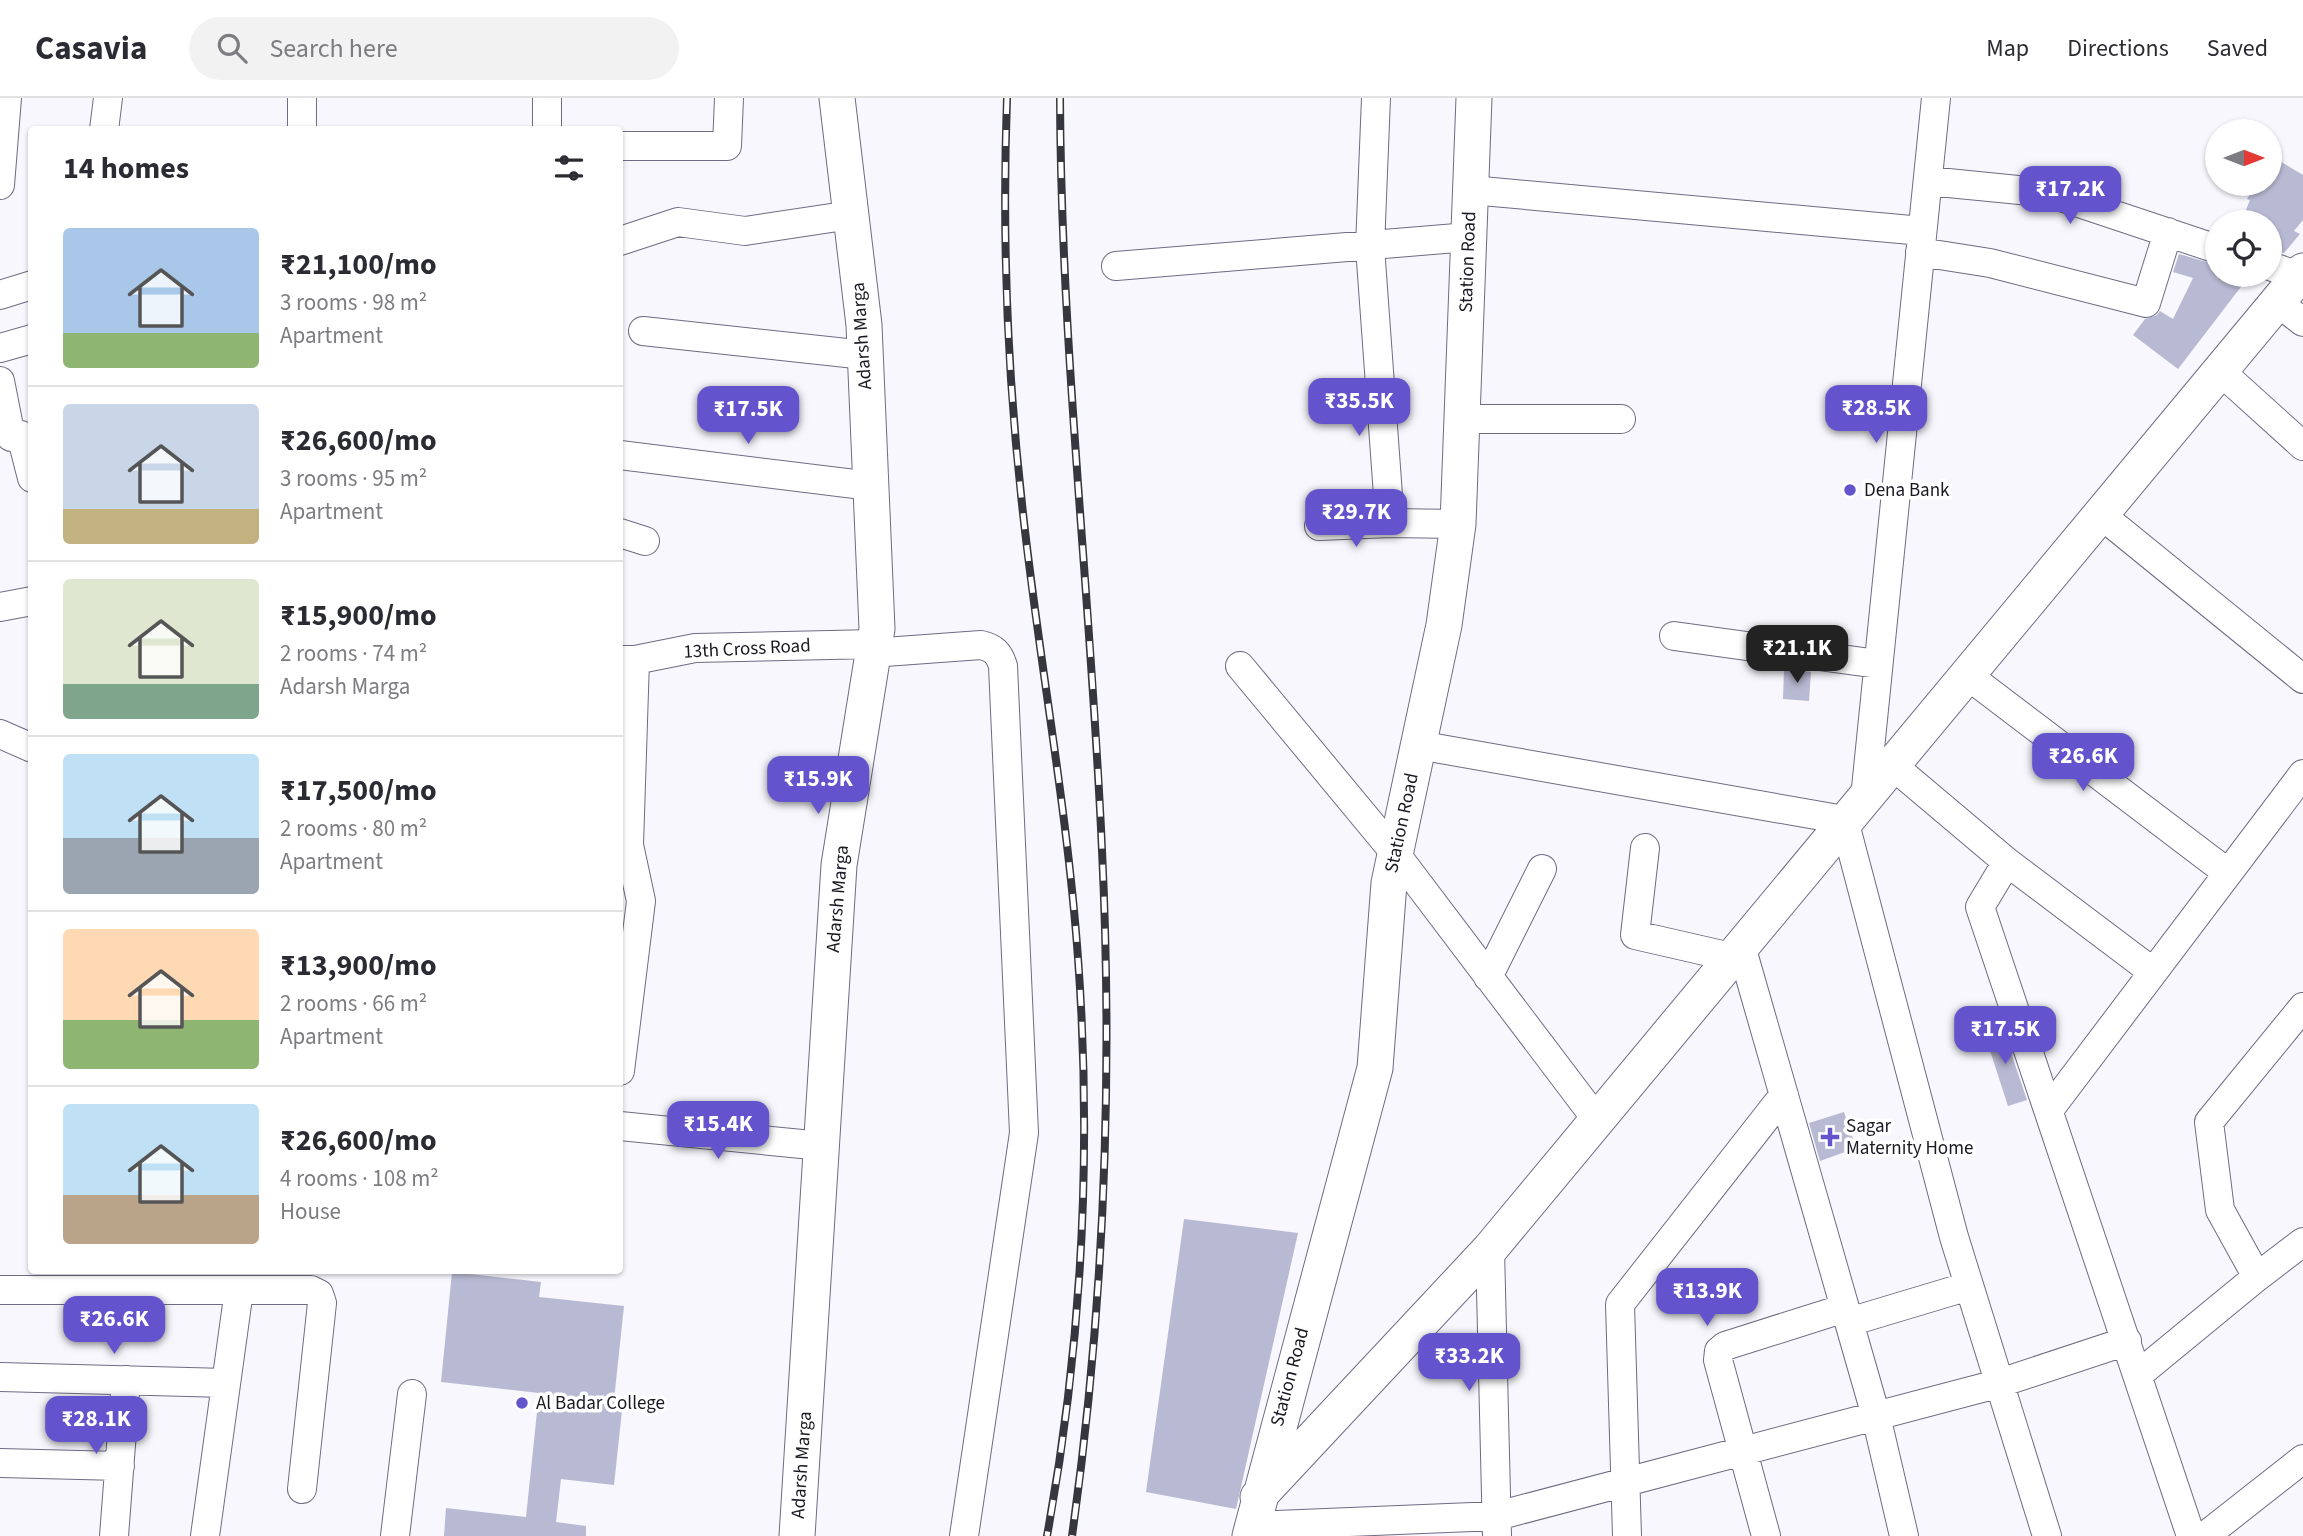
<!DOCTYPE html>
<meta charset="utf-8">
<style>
body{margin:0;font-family:"Source Sans 3",sans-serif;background:#f2f2f3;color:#2b2b33;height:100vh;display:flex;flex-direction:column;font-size:26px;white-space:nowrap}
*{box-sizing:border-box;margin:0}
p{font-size:23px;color:#7c7c81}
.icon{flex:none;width:38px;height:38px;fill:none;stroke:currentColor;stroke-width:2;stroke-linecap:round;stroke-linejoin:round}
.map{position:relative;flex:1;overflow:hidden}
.drawer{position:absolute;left:28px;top:28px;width:595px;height:1148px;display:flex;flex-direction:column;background:#fff;border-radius:7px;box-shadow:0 2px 5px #0004}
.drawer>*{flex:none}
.needle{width:46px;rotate:90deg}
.fabs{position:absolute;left:2205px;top:21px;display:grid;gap:14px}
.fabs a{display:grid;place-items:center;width:77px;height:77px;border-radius:50%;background:#fff;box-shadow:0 2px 5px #0004;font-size:35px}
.price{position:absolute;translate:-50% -60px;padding:0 16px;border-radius:14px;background:#6354cd;color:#fff;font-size:23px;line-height:46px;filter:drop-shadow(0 2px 4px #0008)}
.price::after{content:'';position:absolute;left:50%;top:42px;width:21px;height:16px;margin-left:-10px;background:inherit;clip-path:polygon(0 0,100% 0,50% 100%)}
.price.current{background:#222;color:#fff}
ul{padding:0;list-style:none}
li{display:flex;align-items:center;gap:21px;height:175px;padding:0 35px}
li+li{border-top:2px solid #e1e1e2}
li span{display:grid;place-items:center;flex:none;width:196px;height:140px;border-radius:7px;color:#555}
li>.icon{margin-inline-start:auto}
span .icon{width:84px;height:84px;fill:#fffc;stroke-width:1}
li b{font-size:30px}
h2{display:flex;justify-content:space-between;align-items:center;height:84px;padding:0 35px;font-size:30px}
header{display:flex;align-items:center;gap:42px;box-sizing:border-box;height:98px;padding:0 35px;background:#fff;border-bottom:2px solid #e1e1e2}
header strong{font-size:33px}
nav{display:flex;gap:38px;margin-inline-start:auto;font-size:24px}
.search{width:490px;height:63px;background:#f2f2f3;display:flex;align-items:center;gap:18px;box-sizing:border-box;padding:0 24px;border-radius:38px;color:#7c7c81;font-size:26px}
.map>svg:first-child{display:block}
</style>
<header>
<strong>Casavia</strong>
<div class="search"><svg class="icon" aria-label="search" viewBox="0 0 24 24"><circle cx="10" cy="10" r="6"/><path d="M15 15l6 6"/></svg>Search here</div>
<nav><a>Map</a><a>Directions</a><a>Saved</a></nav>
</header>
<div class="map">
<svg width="2303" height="1438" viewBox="0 0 2303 1438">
<rect width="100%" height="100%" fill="#f7f7fd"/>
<path fill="#b8b9d3" d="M2270,57l33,20v45l-9,11 6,3 -16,19 -14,-3v-28h-29l9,-22 -3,-1 9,-15h14z
M2179,156l38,11v14l2,-4h31l-72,94 -45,-34 12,-16 12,-4 3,-4 13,8 20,-41 -20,-6z
M1784,570l27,4 -2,29 -26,-2z
M2002,928l25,74 -19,6 -24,-74z
M1844,1014l12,36 -36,13 -11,-38z
M1184,1121l114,14 -62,276 -90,-17z
M452,1174l89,10 -2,15 85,9 -10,94 9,1 -9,84 -53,-6 -5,43 30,4v10h-142l2,-28 80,9 13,-124 -98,-11z"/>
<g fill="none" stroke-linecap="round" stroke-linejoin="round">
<g stroke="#6c6c84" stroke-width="30">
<path id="minor" d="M302,0v32
M547,0v32
M1376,0l-6,149 20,276 68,1
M104,32l4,-32
M620,48h107l2,-48
M1928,83l121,12 168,56
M0,87l7,-87
M1471,92l451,41
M620,143l58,-19 67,9 106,-16
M1920,154l70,11 156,40 22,-71
M1116,168l353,-29
M2270,168l29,10
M0,197l32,-10
M2277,204l26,20
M643,233l222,24
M0,250l32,-9
M2219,272l84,76
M0,283l11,56
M1462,321h159
M21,337l11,43
M620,357l251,31
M2100,416l203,165
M1319,428l71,-3
M620,435l25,8
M0,509l32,-6
M1674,538l204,28
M871,555l110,-8c13,3 18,8 22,21l21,467 -60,403
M620,562h15l60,-12 180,-4
M1240,568l155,187 202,267
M1967,577l261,198
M0,636l32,14
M1418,647l426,75 110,417 93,299
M1892,667l115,97 -27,45 211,629
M1865,700l71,-700
M1645,750l-10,87 96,22
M2007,764l146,110
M1741,848l135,470 28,120
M1488,879l54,-108
M620,973l21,-170 -12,-56 6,-185
M2049,1012l254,-336
M620,1028l202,20
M1490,1151l7,287
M2257,1179l46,-35
M0,1192h239l-34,246
M239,1192h72l8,4 3,9 -20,186
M1849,1224l120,-36
M2139,1276l118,-97 -37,-67 -11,-88 94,-115
M0,1279l226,6
M0,1365l120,3
M1250,1428l247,-10 500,-132 130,-43
M114,1438l12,-156
M395,1438l17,-142
M1627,1438l-7,-232 164,-209
M1766,1438l-48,-176 1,-9 6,-5 120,-38
M2205,1438l98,-77"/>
</g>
<g stroke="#6c6c84" stroke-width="37">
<path id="major" d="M1258,1399l232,-248 813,-978
M797,1438l42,-671 38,-236 -13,-304 -27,-227
M1250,1438l125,-468 14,-185 55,-258 14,-101 16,-426"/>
</g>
<use href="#minor" stroke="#fff" stroke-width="28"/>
<use href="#major" stroke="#fff" stroke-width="35"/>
<g stroke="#36363f" stroke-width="8">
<path id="rail" d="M1007,0c-5,136 0,271 15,406 16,151 45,301 56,454 14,193 4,387 -31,578
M1060,0c1,251 31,501 42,752 11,229 2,459 -30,686"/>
</g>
<use href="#rail" stroke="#fff" stroke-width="5" stroke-dasharray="16" stroke-linecap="butt"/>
</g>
<g fill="#6354cd" stroke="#fff" stroke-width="2.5">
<circle cx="1850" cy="392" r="7"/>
<path d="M1826.5 1028.5h7v7h7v7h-7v7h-7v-7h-7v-7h7z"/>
<circle cx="522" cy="1305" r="7"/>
</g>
<g text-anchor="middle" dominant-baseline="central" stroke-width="7" stroke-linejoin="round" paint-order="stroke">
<g font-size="19" fill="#191923" stroke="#fff">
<text transform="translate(1468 164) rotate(-88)">Station Road</text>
<text transform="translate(862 238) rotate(-94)">Adarsh Marga</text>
<text transform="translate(747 551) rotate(-3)">13th Cross Road</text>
<text transform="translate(1402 725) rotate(-78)">Station Road</text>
<text transform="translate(838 801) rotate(-85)">Adarsh Marga</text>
<text transform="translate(1290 1279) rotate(-75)">Station Road</text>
<text transform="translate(802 1367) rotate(-86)">Adarsh Marga</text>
</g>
<g font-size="19" fill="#191923" stroke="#fff" text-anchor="start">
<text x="1864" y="392">Dena Bank</text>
<text x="1846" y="1028">Sagar<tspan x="1846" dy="22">Maternity Home</tspan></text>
<text x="536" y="1305">Al Badar College</text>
</g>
</g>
</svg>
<div class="fabs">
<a><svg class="needle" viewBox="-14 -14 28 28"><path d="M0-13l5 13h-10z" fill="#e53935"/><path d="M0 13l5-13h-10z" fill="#7c7c81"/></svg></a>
<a><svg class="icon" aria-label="locate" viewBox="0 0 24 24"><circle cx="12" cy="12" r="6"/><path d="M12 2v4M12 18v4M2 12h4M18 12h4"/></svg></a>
</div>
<b class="price" style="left:2070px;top:128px">₹17.2K</b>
<b class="price" style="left:1359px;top:340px">₹35.5K</b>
<b class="price" style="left:1876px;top:347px">₹28.5K</b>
<b class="price" style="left:748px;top:348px">₹17.5K</b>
<b class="price" style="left:1356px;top:451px">₹29.7K</b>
<b class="price current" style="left:1797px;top:587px">₹21.1K</b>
<b class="price" style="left:2083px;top:695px">₹26.6K</b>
<b class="price" style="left:818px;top:718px">₹15.9K</b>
<b class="price" style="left:2005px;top:968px">₹17.5K</b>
<b class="price" style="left:718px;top:1063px">₹15.4K</b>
<b class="price" style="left:1707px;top:1230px">₹13.9K</b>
<b class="price" style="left:114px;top:1258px">₹26.6K</b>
<b class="price" style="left:1469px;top:1295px">₹33.2K</b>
<b class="price" style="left:96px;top:1358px">₹28.1K</b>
<section class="drawer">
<h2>14 homes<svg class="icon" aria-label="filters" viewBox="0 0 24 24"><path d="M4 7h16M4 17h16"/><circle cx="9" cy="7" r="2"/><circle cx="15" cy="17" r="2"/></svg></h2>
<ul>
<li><span style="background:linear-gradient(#a9c7e8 75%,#8fb573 0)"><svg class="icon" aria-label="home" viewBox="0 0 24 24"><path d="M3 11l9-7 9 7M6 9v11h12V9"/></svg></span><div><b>₹21,100/mo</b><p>3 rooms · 98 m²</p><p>Apartment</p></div></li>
<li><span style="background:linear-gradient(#c9d6e8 75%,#c2b280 0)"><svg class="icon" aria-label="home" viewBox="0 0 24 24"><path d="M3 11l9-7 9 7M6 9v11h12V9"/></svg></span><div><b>₹26,600/mo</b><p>3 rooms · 95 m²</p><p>Apartment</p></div></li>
<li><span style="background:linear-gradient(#dfe7d0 75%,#7fa58c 0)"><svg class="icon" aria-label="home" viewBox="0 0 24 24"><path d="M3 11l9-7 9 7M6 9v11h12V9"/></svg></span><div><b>₹15,900/mo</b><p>2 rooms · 74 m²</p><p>Adarsh Marga</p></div></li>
<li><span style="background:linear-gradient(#bfe0f5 60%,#9aa5b1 0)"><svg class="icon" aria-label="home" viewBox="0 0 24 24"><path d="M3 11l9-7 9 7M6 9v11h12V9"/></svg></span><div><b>₹17,500/mo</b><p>2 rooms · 80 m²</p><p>Apartment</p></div></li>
<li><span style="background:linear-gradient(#ffd9b3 65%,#8fb573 0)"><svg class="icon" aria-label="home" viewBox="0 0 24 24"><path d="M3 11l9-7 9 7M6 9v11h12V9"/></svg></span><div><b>₹13,900/mo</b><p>2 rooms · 66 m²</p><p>Apartment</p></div></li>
<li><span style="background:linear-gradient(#bfe0f5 65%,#b9a48a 0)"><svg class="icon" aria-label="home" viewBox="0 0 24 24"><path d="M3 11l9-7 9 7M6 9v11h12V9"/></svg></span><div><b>₹26,600/mo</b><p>4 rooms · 108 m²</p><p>House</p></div></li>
</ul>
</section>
</div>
